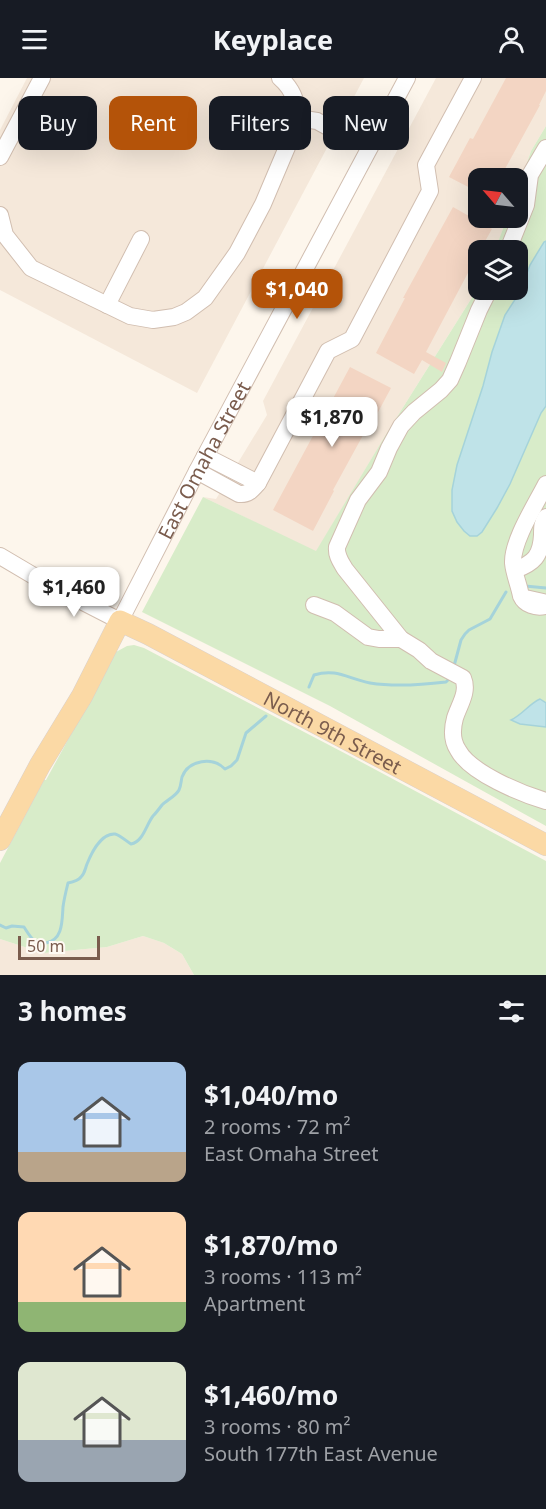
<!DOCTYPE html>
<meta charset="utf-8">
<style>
body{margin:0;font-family:"Noto Sans",sans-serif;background:#242831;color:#f1f3f6;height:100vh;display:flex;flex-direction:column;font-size:22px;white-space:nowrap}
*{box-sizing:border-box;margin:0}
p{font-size:20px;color:#9ea1a6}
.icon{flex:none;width:33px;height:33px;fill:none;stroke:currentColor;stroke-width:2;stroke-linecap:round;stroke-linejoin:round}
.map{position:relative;height:897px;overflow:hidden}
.drawer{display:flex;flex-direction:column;background:#171b24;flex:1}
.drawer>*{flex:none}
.top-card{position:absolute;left:18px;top:18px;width:510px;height:54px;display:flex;gap:12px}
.needle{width:39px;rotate:298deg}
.tools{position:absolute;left:468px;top:90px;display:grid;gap:12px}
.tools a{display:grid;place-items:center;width:60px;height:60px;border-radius:12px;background:#171b24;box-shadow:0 6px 24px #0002;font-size:30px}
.scale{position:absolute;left:18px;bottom:15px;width:82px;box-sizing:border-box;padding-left:6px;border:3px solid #7a5c4d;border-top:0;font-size:16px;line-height:21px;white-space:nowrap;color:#7a5c4d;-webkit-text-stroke:4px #fffaf3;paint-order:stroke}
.price{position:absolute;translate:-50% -51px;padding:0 14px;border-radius:12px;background:#fff;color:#222;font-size:20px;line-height:39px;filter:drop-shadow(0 2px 3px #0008)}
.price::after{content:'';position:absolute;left:50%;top:36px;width:18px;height:14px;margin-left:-9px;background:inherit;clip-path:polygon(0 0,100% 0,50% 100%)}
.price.selected{background:#b45309;color:#fff}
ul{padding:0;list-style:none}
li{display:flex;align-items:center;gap:18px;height:150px;padding:0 18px}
li span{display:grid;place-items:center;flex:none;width:168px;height:120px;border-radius:12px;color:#555}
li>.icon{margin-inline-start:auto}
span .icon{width:72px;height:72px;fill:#fffc;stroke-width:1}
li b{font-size:26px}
h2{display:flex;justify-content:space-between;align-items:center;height:72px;padding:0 18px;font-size:26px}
.chip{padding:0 21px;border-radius:12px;background:#171b24;box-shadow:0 6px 24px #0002;font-size:21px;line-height:54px}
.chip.selected{background:#b45309;color:#fff}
header{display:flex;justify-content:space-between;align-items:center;height:78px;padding:0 18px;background:#171b24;font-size:27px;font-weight:700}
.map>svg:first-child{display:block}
</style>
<header><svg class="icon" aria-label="menu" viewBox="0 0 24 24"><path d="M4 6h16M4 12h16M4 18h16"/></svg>Keyplace<svg class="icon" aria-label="person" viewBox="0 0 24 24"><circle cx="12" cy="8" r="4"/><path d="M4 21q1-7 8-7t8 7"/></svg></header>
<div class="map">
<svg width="546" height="897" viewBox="0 0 546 897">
<rect width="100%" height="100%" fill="#fdf6ec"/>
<path fill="#f5e8da" d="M27,0h337l-167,315 -197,-103v-160z
M436,0h110v48l-15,25 -13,38v-11h-40v40h29l-11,30 -1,2h-17v34l-5,12 -88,140 -69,116 -113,-55 13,2 51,-84 -4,-14z
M143,858l21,7 18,11 12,21h-194v-36l43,14 64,-6z"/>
<path fill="#d8ecc9" d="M546,48v700l-216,-120 -188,-94 61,-115 113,54 69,-115 88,-140 5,-12v6h40v-40h-23l12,-32h11v-29l13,-38z
M134,567l10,3 206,108 196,105v114h-352l-12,-21 -18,-11 -21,-7 -36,11 -64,6 -43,-14v-76l44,-83h2l70,-128 11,-6z"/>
<path fill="#bfe3e8" stroke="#a5d3da" stroke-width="1.5" d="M546,163v165l-5,7 -31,71 -13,24 -15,24 -5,4h-7l-6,-5 -7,-9 -5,-11v-21l5,-25 26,-79 9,-34 13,-37 15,-23 10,-27 14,-23z
M540,621l6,4v24l-26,-3 -9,-4c12,-6 18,-16 29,-21z"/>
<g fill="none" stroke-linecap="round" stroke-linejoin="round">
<path stroke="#a5d3da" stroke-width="3" d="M525,508l21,2
M454,588l7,-26 4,-6 4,-4 21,-11 16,-27
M309,609l5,-12c23,-7 34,4 56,8 25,4 51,2 76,-1l4,-4
M0,847l6,3 6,-2 12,1c6,9 9,17 22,16 17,-3 16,-22 17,-36 1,-8 3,-16 5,-24 5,-1 10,-2 13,-6 4,-4 4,-8 6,-13 4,-10 14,-31 28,-30 5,1 11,7 16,10 12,-2 15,-19 22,-28 3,-3 6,-7 9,-11 5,-5 14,-9 17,-15 2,-4 2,-9 3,-13 7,-18 31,-20 43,-8l6,-3 6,-6 9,-27 20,-17"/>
</g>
<path fill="#f3d5c3" d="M506,0h40v13l-7,14h1l-40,73h-22v14l-29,-15 21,-39 3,1z
M453,129l39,22 -12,21h-2v4l-52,98 20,11 -4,9 -20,-12 -8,14 -38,-21 29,-55h-2z
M350,289l41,21 -21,39 -2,-1 -35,64 1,1 -21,40 -40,-21z"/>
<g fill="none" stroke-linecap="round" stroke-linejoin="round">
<g stroke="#d1beb0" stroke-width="18">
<g id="minor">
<path d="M298,40l19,3 11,6 21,3 27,5"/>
<path d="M0,79l42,-79"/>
<path d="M0,137l5,20 26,33 99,48 23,4 21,-3 12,-5 19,-14 32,-45 26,-49 33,-78c5,-18 -3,-37 -16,-48"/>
<path d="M508,172l18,-45 4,-30 16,-27"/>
<path d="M489,212l-10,20 -21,52 -8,18 -9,10 -27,22 -13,14 -12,22 -10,24 -21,28 -21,47c-1,9 4,15 8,22l56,70 18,11 12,11 32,17c6,14 -4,27 -8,40 -3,11 -3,23 3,32 12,23 64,44 88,51"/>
<path d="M107,227l34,-66"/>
<path d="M205,378l53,27"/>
<path d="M197,393l42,23c9,1 13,-4 19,-11l70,-132 24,-12 78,-148 -4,-26 47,-87"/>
<path id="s1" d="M0,478l44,26 76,39 77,-150 210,-393"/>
<path d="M515,492c19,-7 26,-14 27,-35 0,-8 0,-12 4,-18"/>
<path d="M521,518l4,2 18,4 3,2 -1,2c-9,2 -20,-1 -24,-10 -2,-11 -7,-22 -8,-33 -1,-22 23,-59 33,-79"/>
<path d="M314,527l21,8 33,24 11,2h22"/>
</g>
</g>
<g stroke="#dad1cd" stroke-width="22">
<g id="major">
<path id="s2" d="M0,762l40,-75 42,-69 38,-75 28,13 398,211"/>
</g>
</g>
<use href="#minor" stroke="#fff" stroke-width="16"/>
<use href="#major" stroke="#fbd9a5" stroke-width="21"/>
</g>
<g text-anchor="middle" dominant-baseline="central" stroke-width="5" stroke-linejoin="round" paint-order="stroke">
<g font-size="20" fill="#7a5c4d" stroke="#fffaf3">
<text stroke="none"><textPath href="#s1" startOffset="318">East Omaha Street</textPath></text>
<text stroke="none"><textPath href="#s2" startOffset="490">North 9th Street</textPath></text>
</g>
</g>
</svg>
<div class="tools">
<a><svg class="needle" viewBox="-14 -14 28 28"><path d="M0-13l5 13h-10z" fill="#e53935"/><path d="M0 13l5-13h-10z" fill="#9ea1a6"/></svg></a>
<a><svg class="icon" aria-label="layers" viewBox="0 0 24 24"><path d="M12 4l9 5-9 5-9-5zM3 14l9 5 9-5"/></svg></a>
</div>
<div class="scale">50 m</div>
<b class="price selected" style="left:297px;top:242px">$1,040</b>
<b class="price" style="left:332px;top:370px">$1,870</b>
<b class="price" style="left:74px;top:540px">$1,460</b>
<div class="top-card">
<a class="chip">Buy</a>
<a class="chip selected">Rent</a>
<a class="chip">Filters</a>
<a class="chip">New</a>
</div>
</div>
<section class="drawer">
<h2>3 homes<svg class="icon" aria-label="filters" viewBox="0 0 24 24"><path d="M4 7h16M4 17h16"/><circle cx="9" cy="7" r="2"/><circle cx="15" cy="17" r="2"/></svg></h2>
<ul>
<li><span style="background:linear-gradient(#a9c7e8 75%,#b9a48a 0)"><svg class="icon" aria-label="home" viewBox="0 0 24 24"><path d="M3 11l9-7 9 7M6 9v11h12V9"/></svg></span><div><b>$1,040/mo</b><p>2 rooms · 72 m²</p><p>East Omaha Street</p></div></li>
<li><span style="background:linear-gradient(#ffd9b3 75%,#8fb573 0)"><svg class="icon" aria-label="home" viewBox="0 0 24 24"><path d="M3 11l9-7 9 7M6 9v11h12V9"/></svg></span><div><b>$1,870/mo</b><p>3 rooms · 113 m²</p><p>Apartment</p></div></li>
<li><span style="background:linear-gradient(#dfe7d0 65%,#9aa5b1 0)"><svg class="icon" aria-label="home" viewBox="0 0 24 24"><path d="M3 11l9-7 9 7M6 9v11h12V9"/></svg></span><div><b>$1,460/mo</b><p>3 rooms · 80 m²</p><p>South 177th East Avenue</p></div></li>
</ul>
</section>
